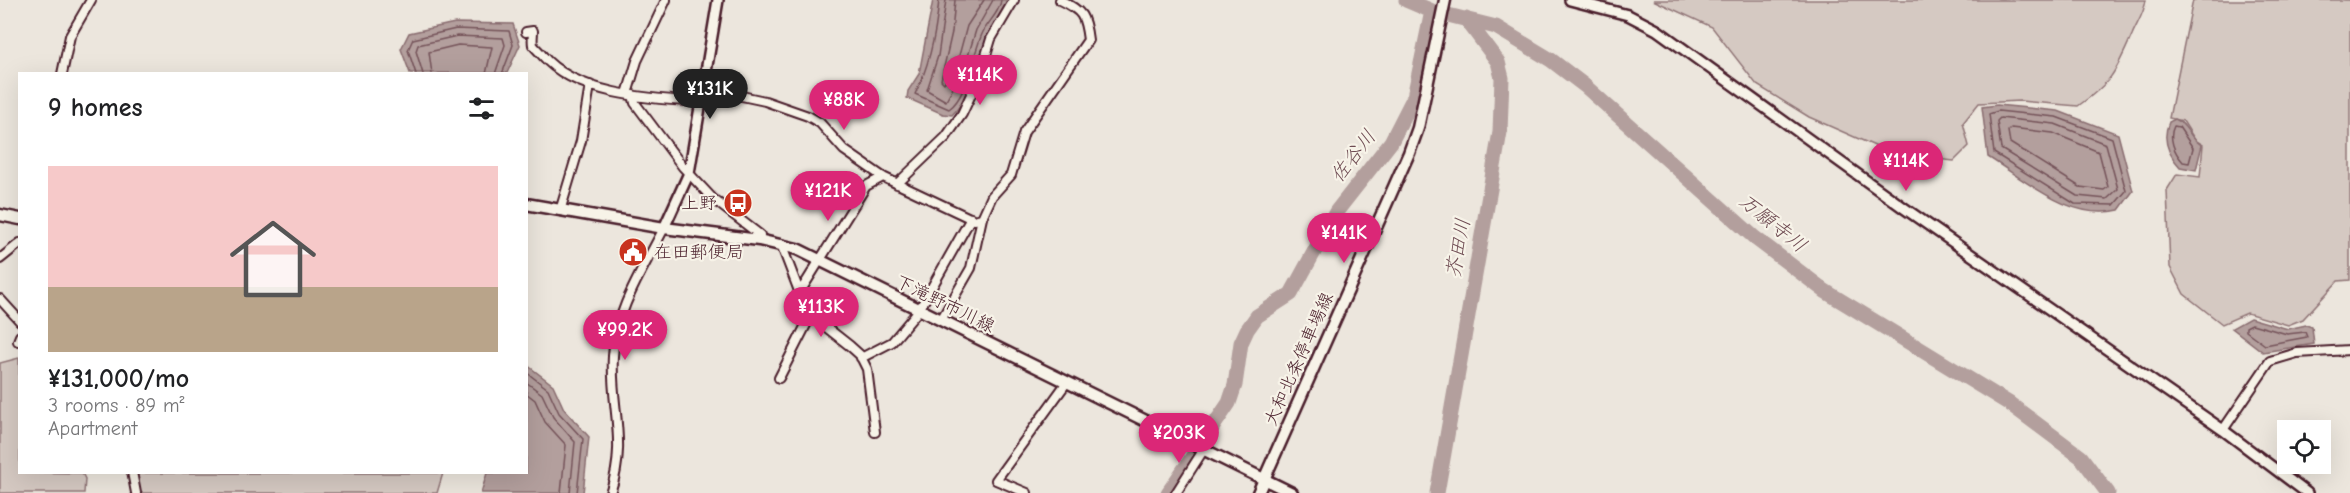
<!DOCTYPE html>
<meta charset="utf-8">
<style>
body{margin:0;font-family:"Comic Neue","Klee One",sans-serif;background:#f6f6f6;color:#202124;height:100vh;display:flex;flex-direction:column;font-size:22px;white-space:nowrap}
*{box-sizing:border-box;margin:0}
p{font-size:20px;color:#757577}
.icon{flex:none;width:33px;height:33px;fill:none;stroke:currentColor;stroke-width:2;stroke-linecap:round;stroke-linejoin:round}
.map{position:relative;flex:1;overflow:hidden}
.sheet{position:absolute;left:18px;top:72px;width:510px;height:402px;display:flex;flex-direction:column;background:#fff;border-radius:0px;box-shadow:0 6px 24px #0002}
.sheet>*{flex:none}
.tools{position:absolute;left:2277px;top:420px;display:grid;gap:12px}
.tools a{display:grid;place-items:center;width:54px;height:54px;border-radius:0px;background:#fff;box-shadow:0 6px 24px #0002;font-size:30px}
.price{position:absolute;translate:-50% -51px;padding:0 14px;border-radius:21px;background:#db2777;color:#fff;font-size:20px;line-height:39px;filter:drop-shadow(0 2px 3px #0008)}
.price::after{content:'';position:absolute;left:50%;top:36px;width:18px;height:14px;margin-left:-9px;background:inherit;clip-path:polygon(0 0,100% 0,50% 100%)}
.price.current{background:#222;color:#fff}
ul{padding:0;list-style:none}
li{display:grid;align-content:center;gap:12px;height:318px;padding:0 30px}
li+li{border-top:2px solid #e0e0e0}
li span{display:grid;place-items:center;height:186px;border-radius:0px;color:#555}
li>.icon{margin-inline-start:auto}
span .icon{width:108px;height:108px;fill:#fffc;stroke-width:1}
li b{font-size:26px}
h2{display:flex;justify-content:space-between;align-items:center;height:72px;padding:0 30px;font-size:26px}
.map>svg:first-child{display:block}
</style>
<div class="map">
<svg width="2350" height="493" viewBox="0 0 2350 493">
<rect width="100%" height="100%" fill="#ece6dd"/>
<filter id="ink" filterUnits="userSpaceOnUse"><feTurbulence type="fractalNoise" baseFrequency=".0167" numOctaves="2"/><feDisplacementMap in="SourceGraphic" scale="12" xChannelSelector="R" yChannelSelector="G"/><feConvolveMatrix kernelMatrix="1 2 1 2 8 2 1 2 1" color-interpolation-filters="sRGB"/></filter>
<g filter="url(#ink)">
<path fill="#d5c9c2" stroke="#907476" stroke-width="1.5" d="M1653,0h493c-2,14 -9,23 -14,35 -17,38 -19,46 -54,71l-58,-5 -41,2 -16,20 6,23 -15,15 -61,-7 -84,-37 -52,-32 -45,-58z
M2193,0h157v280l-12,1 -35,38 -15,6 -41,-12 -25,11 -38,-30 -14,-27 -3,-77 10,-16 23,3 3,-32 -8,-5 -12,-19 -14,-3z
M19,358l1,114 62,1 3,6 -1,14h-84v-130z
M135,473h308l-6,20h-298z"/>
<path fill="#b39f9d" stroke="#896c6f" stroke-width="1.5" d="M933,0h73l2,4c-6,11 -16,22 -21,33 -10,26 -14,57 -35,78l-9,-1 -36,-16 1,-7 11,-17z
M455,23l58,1 7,21 -13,28h-97l-9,-24 8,-16z
M1997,105l61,6 60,23 15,57 -14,19c-48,12 -92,-29 -131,-53l-6,-50z
M2175,119c13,5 14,20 27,26l-6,25 -16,-3c-12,-13 -18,-29 -11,-45z
M2250,318l38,11 18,-4 6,2 2,17 -51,8 -31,-24z
M527,365l26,20 11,24 25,28 -6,56h-102l6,-20 39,-1z"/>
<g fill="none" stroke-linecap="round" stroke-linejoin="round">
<path stroke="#745259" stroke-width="1.5" d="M939,0c-3,33 -9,65 -24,94l34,15c19,-13 24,-57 34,-77 5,-10 17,-20 18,-32
M946,0l-8,56 -11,34 19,11 19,-35 11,-36 17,-30
M955,0l-3,32 -11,48 3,3 13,-20 10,-37 17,-26
M416,74l-8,-24 5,-11 43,-10 53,2 4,14 -11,29
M423,74l-7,-23 2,-6 39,-9 46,2 2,7 -10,29
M432,74l-3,-22 29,-7 34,2 -6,27
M1998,111l58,6 56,21 14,53 -12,14 -39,-1 -81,-51 -5,-39z
M2000,118l55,6 51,20 12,45 -11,10 -30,-3 -76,-47 -4,-28z
M2174,126l5,1 14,21 -4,15 -6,-1c-9,-10 -15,-24 -9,-36z
M2011,128l42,5 46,19 9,35 -4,3 -24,-3 -70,-44 -2,-12z
M2252,324l35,10 18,-2 2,5 -42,8 -19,-14v-4z
M526,372l22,17 11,24 24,26 -6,54
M526,382l16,12 11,23 22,25 -5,51
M526,393l9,7 10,22 21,23 -5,48"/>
<path stroke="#b39f9d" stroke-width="15" d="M1406,0l26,11 64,16 55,33 34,26 170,152 70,53 185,113 71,53 27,36
M1168,493l61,-90 6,-18 6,-42 6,-13 10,-14 34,-22 45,-82 55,-70 23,-45 18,-86
M1437,493l63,-361 2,-54 -4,-16 -32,-43"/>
<g stroke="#4a1f2b" stroke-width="12">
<path id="minor" d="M526,32l7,-1c0,3 -1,10 0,14 2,3 7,7 9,10 33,40 110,44 158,47
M62,74l8,-38 21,-36
M627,94l10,-33 29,-61
M633,95l2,8 48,64 30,32 47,36 -1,5
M701,96l36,-1 28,6 43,15 12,7 24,27 39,27 91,43 8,-2
M897,184l49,-47 16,-23 18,-39 11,-36 23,-39
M560,211l21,-70 9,-56
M781,244l26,68 43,34 10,9 7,14 8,63
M0,259l20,-16
M800,292l66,-106 17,-9
M0,299l20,22
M941,320l30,-52 11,-50 10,-22 19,-21 13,-43 64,-92c-3,-24 -5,-29 -28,-40
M18,341l2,-5
M861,358l31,-16 27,-32 52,-92
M779,378l32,-63
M2223,430l47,-69 27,-8 53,-3
M132,472l4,21
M610,493c18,-52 0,-86 3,-137 2,-45 31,-88 51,-128
M1027,493l-31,-13 71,-98
M1176,493l28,-44"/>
</g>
<g stroke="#4a1f2b" stroke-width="14">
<path id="tertiary" d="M1570,0l58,15 29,15 247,178 319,222 84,63
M664,228l25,-55 29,-173"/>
</g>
<g stroke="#4a1f2b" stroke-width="15">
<path id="secondary" d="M526,204l138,24 95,12 38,9 495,244
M0,215l20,4
M1258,493l151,-340 9,-25 27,-128"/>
</g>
<use href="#minor" stroke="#f7f3e8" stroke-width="8"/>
<use href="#tertiary" stroke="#f7f3e8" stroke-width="9"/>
<use href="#secondary" stroke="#f7f3e8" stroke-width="10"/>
</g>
</g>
<defs>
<g id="bus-disc" transform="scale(1.5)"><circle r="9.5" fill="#c8321e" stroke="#f7f3e8"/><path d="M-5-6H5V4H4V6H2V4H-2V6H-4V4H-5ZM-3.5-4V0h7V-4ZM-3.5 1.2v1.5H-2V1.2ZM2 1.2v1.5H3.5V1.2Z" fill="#fff"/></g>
<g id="civic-disc" transform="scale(1.5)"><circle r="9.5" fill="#c8321e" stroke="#f7f3e8"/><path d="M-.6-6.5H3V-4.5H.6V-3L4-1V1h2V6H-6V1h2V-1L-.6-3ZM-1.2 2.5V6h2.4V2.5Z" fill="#fff"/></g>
</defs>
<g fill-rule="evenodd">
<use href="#bus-disc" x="738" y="203"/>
<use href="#civic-disc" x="633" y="252"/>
</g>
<g text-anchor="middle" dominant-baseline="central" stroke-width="4.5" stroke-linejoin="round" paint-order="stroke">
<g font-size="18" fill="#4a1f2b" stroke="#f7f3e8" text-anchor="end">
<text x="717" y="203">上野</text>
<text x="654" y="252" text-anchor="start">在田郵便局</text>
</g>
<g font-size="18" fill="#4a1f2b" stroke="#f7f3e8">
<text transform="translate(945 304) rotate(26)">下滝野市川線</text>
<text transform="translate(1299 359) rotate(-66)">大和北条停車場線</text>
</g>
<g font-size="20" font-style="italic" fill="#6f4c53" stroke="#f7f3e8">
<text transform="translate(1353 156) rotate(-52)">佐谷川</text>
<text transform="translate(1773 223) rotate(39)">万願寺川</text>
<text transform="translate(1458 248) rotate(-80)">芥田川</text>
</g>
</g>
</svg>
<div class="tools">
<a><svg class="icon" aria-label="locate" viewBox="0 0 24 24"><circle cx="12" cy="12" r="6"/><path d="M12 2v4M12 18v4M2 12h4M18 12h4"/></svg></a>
</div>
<b class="price" style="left:980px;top:106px">¥114K</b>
<b class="price current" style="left:710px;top:120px">¥131K</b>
<b class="price" style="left:844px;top:131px">¥88K</b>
<b class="price" style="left:1906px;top:192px">¥114K</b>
<b class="price" style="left:828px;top:222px">¥121K</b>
<b class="price" style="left:1344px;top:264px">¥141K</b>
<b class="price" style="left:821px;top:338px">¥113K</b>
<b class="price" style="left:625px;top:361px">¥99.2K</b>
<b class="price" style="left:1179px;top:464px">¥203K</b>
<section class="sheet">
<h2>9 homes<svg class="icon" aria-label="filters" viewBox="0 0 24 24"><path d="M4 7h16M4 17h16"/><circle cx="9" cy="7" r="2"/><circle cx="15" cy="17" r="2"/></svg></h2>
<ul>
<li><span style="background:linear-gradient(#f6c9c9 65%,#b9a48a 0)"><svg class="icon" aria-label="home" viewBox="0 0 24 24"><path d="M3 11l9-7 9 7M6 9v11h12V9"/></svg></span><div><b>¥131,000/mo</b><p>3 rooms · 89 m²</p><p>Apartment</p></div></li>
</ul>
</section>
</div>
